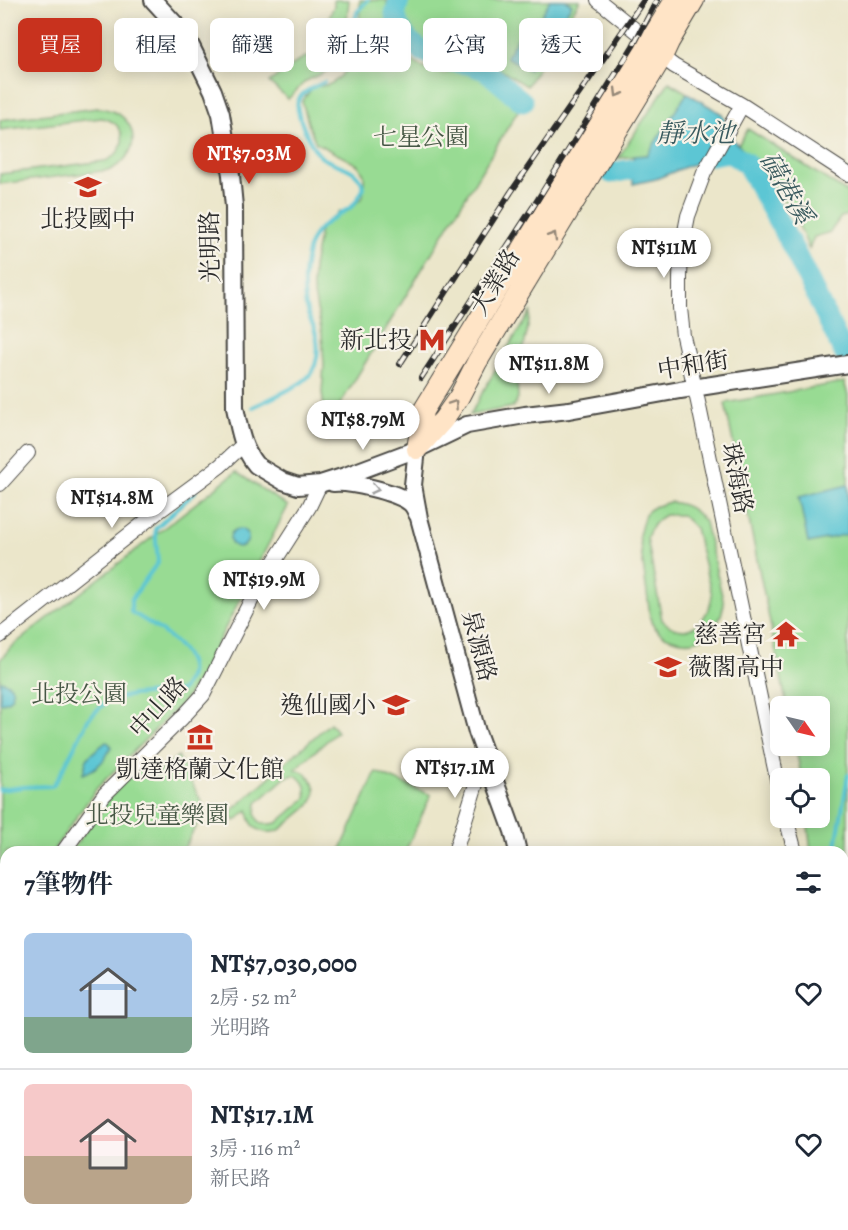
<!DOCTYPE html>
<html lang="zh-TW">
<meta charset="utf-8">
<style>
body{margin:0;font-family:Alegreya,"Noto Serif TC",serif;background:#f2f2f3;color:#1f2937;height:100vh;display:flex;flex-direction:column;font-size:22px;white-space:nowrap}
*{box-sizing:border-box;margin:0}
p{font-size:20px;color:#747a83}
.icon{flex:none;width:33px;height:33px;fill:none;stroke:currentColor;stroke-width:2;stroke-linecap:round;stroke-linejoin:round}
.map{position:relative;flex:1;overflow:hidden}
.side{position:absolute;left:0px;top:846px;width:849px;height:384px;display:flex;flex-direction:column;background:#fff;border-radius:18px 18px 0 0;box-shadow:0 3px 15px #0003}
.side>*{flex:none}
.top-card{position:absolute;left:18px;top:18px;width:813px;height:54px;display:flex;gap:12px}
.needle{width:39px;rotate:124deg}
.tools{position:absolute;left:770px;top:696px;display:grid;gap:12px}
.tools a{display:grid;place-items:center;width:60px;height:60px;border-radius:9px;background:#fff;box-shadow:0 3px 15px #0003;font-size:30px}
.price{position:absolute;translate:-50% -51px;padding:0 14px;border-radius:21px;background:#fff;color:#222;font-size:20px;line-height:39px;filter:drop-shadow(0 2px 3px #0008)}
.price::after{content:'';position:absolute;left:50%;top:36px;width:18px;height:14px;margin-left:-9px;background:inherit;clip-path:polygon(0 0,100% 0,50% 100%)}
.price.active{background:#c8321e;color:#fff}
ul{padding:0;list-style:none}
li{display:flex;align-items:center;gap:18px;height:150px;padding:0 24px}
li+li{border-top:2px solid #e0e1e3}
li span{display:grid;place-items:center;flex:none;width:168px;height:120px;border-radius:9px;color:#555}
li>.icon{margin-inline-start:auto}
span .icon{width:72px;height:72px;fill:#fffc;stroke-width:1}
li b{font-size:26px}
h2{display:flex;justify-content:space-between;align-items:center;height:72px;padding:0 24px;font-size:26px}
.tag{padding:0 21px;border-radius:9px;background:#fff;box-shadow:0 3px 15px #0003;font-size:21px;line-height:54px}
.tag.active{background:#c8321e;color:#fff}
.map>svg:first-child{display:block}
</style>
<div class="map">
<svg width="848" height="1230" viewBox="0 0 848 1230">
<rect width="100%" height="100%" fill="#f7f3e8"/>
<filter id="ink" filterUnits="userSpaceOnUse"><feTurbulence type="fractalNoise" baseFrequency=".0167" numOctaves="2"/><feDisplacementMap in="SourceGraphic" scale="12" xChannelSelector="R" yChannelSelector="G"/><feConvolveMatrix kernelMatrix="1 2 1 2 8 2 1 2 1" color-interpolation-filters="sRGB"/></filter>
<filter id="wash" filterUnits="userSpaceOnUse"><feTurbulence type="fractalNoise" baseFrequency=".008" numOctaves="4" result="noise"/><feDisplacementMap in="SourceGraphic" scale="24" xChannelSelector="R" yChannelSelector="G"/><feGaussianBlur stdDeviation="1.35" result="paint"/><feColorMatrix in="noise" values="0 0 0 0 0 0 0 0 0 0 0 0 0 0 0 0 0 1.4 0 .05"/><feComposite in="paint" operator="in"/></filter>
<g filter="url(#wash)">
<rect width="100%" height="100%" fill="#ebe6ca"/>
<path fill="#98db93" stroke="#62835f" stroke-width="1.5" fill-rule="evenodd" d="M334,0h15l-3,29 -7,29 -13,14 -20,9 -18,18 -19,-17 34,-24 7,-2 6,-10 18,-40z
M360,0h27v20l5,14 8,15 12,12 15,9 17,4 16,-5 17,4 45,31 -192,317 -6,-9 -2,-20 2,-27 -2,-31 -9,-45v-22l7,-37 18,-18 10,-1 15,-14 1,-12v-11l-6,-9 -42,-22 -7,-17 -7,-25 11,-14c6,-1 14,-1 19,-4 10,-5 25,-28 26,-39 3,-14 1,-30 2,-44z
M402,0h178l-53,86 -47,-29 -31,-4 -21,-5 -15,-12 -12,-21z
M669,82l53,32 -75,41 -29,3z
M97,108c41,2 49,45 13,62l-110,14v-10l105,-13c24,-9 23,-38 -3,-43l-102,12v-10z
M748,129l100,64v22l-7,2 -11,15 -16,5 -5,12 -16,-37 -38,-51 -17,-16z
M531,311l-14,71 1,15 -2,6 -3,4 -43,8 37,-66z
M844,382l4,13v465h-5v-8h-32l-4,-34h12v-40h-17l-7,-32h24v-40h-32l-62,-303z
M236,472l52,34 -87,169 -17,26 -87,87 -45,64h-46v64l-6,9v-265l11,-13z
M670,502c17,2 24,7 35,20l19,82c-5,26 -23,44 -51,35 -10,-3 -16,-7 -22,-17l-12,-87 6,-21 8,-7zM665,515h17l13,13 17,67c-3,26 -26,48 -50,25l-15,-82c4,-11 7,-17 18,-23z
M330,723l7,9 -42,37c15,3 27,20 15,35 -5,6 -13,11 -18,16 -5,4 -10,9 -15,11 -17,5 -28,-5 -29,-21l-13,11 -7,-7zM295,775c9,6 12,12 11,23l-29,25 -7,1h-7l-5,-4 -2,-5 1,-12 29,-26z
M178,756l27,53 -23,43h-111l36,-52 32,-34 13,11z
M376,772l55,23 -26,57h-56l-8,-3z
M6,944v160l-5,18 -1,-168z"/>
<path fill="#5bc6d4" stroke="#437880" stroke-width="1.5" d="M550,0h15l7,4 -15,24 -17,-10z
M528,21l22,14 -21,35 -23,-13z
M687,93l35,21 12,27 9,9 -9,13 -9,-5 -35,7 -34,14 -23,5 1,-28 13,-1z
M848,485v49l-40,9 -9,-46z
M230 538a9 9 0 1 1 18 0a9 9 0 1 1-18 0Z
M0,681c17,2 17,21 0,22z
M106,742l3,1 2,4c-5,13 -14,22 -28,27v-2l2,-3c-1,-13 12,-19 21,-27z"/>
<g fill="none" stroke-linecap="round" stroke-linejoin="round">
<path stroke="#5bc6d4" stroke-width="4" d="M355,63l5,-11 -6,-26 3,-14 11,-12
M253,407c16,-8 34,-15 49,-25 18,-12 18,-36 12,-54 -2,-6 -6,-11 -7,-17 -5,-20 -4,-44 2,-64 6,-22 25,-28 42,-40 6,-5 9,-13 13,-19 -6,-17 -15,-19 -31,-25 -4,-2 -9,-3 -13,-7 -8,-8 -26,-44 -22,-55 4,-10 18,-15 26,-19
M0,790l23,-3 29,-1 7,-9 30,-59 19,-18 25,-5 48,-4c3,-5 8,-12 9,-17 5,-26 -40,-51 -59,-62v-12l27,-38 -3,-33 40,-37
M835,852l13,-77
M843,1076l5,12"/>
<path stroke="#5bc6d4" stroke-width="21" d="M399,0l-4,14 4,13 9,13 14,11 9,4 17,6 20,3 17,6 38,32
M712,155l16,-3 18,11 47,85 55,113
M611,173l50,-9"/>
</g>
</g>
<g filter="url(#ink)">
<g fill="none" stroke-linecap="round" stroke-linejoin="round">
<g stroke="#484743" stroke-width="16">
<path id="minor" d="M598,0l41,33 23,24 12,9 68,39 106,69
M742,105l-38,68 -16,43 -7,36 -1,26v30l3,28 15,66 82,391
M0,484l28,-31
M0,636l163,-128 57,-42 24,-22
M786,818l9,34
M63,852l41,-57 77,-76 22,-24 55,-108 51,-80 11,-23
M455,852l30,-97
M843,871l5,2
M0,943l6,-9
M753,1224l3,6
M396,1230l1,-6
M845,1230l3,-10"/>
</g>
<g stroke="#484743" stroke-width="20">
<path id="tertiary" d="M153,0l33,36 27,55 8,23 10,61 3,32 1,200c4,21 7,41 21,58l27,16 15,5 22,-2 25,-8 72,-27 50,-24 58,-10 44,-5 111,-20 168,-26
M417,449l-4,36 6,33 58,214 36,99 5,21
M333,483c16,-2 62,9 76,19 3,2 6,7 8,12
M738,1224l2,6"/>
</g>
<g stroke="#484743" stroke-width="22">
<path id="secondary" d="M417,449l26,-29 16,-23 18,-35 185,-305 7,-15 25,-42
M417,449l6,-38 252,-411"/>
</g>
<use href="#minor" stroke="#fff" stroke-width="14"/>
<use href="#tertiary" stroke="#fff" stroke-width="16"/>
<use href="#secondary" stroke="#ffe4c6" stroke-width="20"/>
<g stroke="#2b2b2b" stroke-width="6">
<path id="rail" d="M400,364l111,-172 133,-192
M421,378l112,-171 100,-161 24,-46"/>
</g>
<use href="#rail" stroke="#f7f3e8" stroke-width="4" stroke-dasharray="11" stroke-linecap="butt"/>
</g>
<defs><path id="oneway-chevron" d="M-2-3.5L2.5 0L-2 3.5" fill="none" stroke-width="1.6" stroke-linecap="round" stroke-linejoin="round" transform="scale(1.5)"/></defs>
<g stroke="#958878">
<use href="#oneway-chevron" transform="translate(618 93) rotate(121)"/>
<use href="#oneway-chevron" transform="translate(553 236) rotate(-59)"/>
<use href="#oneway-chevron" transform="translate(454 404) rotate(-56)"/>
</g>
<use stroke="#a0a0a0" href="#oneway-chevron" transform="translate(375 489) rotate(13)"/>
</g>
<defs>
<g id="school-bare" transform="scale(2.07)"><path d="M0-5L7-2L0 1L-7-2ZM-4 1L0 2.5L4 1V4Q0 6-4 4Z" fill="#c8321e" stroke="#f7f3e8" stroke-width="2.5" paint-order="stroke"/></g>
<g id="metro-bare" transform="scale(2.07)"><path d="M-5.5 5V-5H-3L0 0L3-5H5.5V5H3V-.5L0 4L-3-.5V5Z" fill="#c8321e" stroke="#f7f3e8" stroke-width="2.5" paint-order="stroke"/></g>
<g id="temple-bare" transform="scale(2.07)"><path d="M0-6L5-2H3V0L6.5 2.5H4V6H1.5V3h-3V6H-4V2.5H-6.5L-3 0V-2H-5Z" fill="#c8321e" stroke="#f7f3e8" stroke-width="2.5" paint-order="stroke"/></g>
<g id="museum-bare" transform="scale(2.07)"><path d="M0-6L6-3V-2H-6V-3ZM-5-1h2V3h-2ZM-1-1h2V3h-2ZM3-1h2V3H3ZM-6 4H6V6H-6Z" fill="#c8321e" stroke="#f7f3e8" stroke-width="2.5" paint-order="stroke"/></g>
</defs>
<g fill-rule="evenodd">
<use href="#school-bare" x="88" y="187"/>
<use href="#metro-bare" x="432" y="340"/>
<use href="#temple-bare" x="786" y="634"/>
<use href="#school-bare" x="668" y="667"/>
<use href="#school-bare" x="396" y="705"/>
<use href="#museum-bare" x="200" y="737"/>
</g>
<g text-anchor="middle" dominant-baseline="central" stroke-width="4.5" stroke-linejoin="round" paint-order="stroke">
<g font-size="24" fill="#465745" stroke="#f7f3e8">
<text x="421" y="137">七星公園</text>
<text x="79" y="694">北投公園</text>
<text x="157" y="815">北投兒童樂園</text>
</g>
<g font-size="24" fill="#2b2b2b" stroke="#f7f3e8" text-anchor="end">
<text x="88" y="219" text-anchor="middle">北投國中</text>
<text x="412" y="340">新北投</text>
<text x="766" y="634">慈善宮</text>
<text x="688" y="667" text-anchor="start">薇閣高中</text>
<text x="376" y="705">逸仙國小</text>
<text x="200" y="769" text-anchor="middle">凱達格蘭文化館</text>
</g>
<g font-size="24" fill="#2b2b2b" stroke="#f7f3e8">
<text transform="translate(210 247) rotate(-91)">光明路</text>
<text transform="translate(495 282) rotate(-59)">大業路</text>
<text transform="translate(693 365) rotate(-9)">中和街</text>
<text transform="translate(737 478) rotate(78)">珠海路</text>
<text transform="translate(479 646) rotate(75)">泉源路</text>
<text transform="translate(158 707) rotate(-48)">中山路</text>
</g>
<g font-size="26" font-style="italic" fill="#395a5e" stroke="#f7f3e8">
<text x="696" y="133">靜水池</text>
<text transform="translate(786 188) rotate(60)">磺港溪</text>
</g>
</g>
</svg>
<div class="tools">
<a><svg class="needle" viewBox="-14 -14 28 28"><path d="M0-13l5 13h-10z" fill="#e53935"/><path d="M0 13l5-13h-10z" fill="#747a83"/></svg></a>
<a><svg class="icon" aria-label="locate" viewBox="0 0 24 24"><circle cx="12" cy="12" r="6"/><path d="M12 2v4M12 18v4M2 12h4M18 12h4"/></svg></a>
</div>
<b class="price active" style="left:249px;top:185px">NT$7.03M</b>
<b class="price" style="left:664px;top:279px">NT$11M</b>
<b class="price" style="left:549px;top:395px">NT$11.8M</b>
<b class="price" style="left:363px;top:451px">NT$8.79M</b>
<b class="price" style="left:112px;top:529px">NT$14.8M</b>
<b class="price" style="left:264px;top:611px">NT$19.9M</b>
<b class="price" style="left:455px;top:799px">NT$17.1M</b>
<div class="top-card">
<a class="tag active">買屋</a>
<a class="tag">租屋</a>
<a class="tag">篩選</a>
<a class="tag">新上架</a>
<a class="tag">公寓</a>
<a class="tag">透天</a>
</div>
<section class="side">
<h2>7筆物件<svg class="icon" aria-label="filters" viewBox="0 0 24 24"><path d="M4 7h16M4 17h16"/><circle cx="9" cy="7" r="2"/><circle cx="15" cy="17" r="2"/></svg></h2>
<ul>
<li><span style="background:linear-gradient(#a9c7e8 70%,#7fa58c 0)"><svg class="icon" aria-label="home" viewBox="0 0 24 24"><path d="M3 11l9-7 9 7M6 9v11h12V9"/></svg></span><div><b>NT$7,030,000</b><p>2房 · 52 m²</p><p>光明路</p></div><svg class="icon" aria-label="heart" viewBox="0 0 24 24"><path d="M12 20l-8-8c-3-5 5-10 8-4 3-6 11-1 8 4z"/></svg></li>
<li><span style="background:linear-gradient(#f6c9c9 60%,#b9a48a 0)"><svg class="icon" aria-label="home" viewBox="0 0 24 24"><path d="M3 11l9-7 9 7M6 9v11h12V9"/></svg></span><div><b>NT$17.1M</b><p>3房 · 116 m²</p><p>新民路</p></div><svg class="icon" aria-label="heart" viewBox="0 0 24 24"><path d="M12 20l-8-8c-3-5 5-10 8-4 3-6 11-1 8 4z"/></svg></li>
</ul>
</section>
</div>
